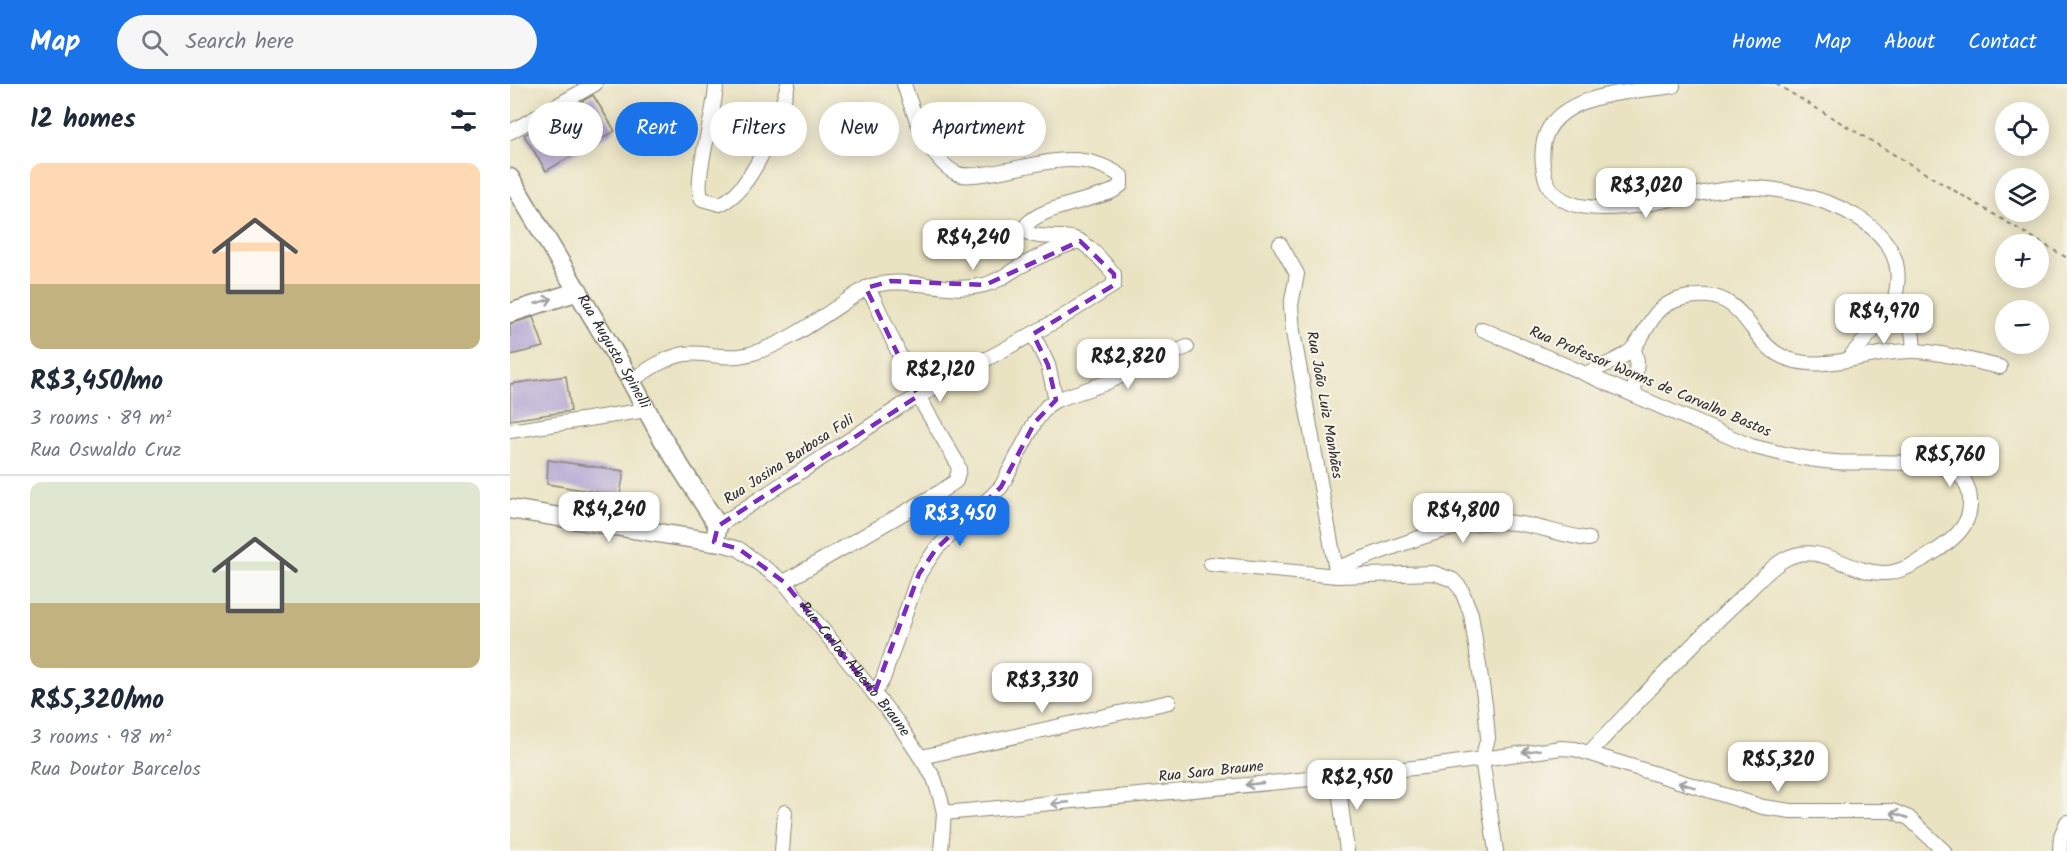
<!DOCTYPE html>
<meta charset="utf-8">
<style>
body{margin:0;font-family:Kalam,sans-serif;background:#f6f6f7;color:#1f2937;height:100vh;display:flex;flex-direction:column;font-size:22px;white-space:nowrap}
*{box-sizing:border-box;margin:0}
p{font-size:20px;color:#747a83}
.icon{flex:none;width:33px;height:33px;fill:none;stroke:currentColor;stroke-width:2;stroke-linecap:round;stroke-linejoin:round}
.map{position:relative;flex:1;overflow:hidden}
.side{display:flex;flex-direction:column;background:#fff;width:510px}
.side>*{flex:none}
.banner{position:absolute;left:18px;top:18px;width:570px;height:54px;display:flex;gap:12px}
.tools{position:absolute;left:1485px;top:18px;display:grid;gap:12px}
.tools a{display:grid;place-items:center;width:54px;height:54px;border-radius:50%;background:#fff;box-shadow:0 3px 15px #0003;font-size:30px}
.price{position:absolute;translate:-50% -51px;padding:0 14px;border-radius:12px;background:#fff;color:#222;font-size:20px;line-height:39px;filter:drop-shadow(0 2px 3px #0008)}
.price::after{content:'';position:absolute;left:50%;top:36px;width:18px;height:14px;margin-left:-9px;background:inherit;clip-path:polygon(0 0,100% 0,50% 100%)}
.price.current{background:#1a73e8;color:#fff}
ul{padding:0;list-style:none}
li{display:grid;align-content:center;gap:12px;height:318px;padding:0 30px}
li+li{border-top:2px solid #e0e1e3}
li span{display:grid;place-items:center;height:186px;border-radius:12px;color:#555}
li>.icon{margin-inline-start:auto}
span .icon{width:108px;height:108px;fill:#fffc;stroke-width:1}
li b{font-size:26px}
h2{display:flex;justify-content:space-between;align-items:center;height:72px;padding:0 30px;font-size:26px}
.chip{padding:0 21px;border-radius:27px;background:#fff;box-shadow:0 3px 15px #0003;font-size:21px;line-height:54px}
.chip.current{background:#1a73e8;color:#fff}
header{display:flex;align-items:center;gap:36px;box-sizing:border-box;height:84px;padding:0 30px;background:#1a73e8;color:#fff}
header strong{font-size:28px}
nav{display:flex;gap:33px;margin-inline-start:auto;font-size:21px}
.search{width:420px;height:54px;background:#f6f6f7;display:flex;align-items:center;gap:15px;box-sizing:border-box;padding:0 21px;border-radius:33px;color:#747a83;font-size:22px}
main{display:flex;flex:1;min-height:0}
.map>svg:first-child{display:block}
</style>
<header>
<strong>Map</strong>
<div class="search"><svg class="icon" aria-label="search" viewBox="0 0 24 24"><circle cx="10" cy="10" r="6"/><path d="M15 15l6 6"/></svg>Search here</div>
<nav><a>Home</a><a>Map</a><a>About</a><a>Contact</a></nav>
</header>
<main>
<section class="side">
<h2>12 homes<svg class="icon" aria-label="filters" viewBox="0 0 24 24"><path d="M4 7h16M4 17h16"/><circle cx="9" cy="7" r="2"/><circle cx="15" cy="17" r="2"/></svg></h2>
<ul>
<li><span style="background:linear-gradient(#ffd9b3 65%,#c2b280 0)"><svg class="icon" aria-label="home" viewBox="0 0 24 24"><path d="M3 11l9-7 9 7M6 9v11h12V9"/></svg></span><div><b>R$3,450/mo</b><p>3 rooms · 89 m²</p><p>Rua Oswaldo Cruz</p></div></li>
<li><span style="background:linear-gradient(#dfe7d0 65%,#c2b280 0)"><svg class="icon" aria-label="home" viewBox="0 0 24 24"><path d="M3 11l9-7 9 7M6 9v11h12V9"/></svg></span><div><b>R$5,320/mo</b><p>3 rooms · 98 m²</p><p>Rua Doutor Barcelos</p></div></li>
</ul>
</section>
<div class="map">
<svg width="1557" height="767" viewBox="0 0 1557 767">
<rect width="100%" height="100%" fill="#f7f3e8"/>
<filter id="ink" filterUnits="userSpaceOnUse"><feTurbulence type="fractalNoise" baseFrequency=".0167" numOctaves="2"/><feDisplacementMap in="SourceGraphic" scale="12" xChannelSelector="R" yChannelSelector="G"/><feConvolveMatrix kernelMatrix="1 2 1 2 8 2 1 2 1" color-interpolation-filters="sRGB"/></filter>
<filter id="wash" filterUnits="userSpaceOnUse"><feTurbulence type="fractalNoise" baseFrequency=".008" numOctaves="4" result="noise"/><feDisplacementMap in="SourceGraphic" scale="24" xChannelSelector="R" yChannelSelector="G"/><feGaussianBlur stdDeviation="1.35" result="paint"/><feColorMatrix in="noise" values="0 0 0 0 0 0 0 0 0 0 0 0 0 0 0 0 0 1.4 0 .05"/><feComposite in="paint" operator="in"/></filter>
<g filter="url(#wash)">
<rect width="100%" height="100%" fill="#eae3c2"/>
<g id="blocks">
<path fill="#afa2d2" d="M83,11l22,36 -69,40 -22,-36z
M23,233l11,30 -34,8v-31z
M56,292l5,35 -61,9v-36z
M38,376l76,11 -4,25 -73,-12z"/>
</g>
</g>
<g filter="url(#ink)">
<use href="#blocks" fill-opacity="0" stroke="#8a8776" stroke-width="1.5"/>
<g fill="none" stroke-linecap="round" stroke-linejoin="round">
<g stroke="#8a8776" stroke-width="16">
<g id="minor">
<path d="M206,0c0,29 -24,96 -14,115l18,5c33,-13 60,-87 68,-120"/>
<path d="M1163,2c-54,8 -144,7 -129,86 3,18 14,28 32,33 51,12 115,-15 166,-17 49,-2 139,21 154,75 4,15 0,31 -3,45 16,11 22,23 20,43"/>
<path d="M0,48l85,-48"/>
<path d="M770,160l17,30 -6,31 2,27 44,244"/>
<path d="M972,245l269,117c27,7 55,14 84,16 29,3 115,-8 130,20 7,13 7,30 -1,43 -10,18 -58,48 -79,48 -36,1 -65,-33 -100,-14 -16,9 -31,27 -44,39 -53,49 -102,103 -152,155"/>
<path d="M523,250l15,31 8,35"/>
<path d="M1124,265l3,12 -3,33"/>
<path d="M1337,276l46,-52"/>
<path d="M1076,290c14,-8 39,-15 48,-27 17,-21 18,-42 50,-49 64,-15 61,46 104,61 41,14 85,-10 127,-8 28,1 57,10 85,16"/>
<path d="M121,297c16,-11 35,-24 54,-27 18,-3 37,6 60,1 42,-9 84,-44 121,-67 39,-15 79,7 118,-3 13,-3 22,-10 33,-17 20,-11 41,-21 63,-27"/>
<path d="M0,347l137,-21"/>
<path d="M208,442l183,-120 155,-85 58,-36v-11c-10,-11 -25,-30 -39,-35 -15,-6 -41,3 -51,-10 9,-21 67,-28 89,-38l8,-6v-9c-46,-32 -90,-7 -138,-2 -8,1 -19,3 -27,-1 -26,-12 -44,-63 -52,-89"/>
<path id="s1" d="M204,458l25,7 45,33 114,141 36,55 7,22 3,13 -3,38"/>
<path d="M701,480l126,12 97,-3 19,7 8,9 10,25 14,90 3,34 -6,21 14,92"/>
<path d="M827,484c46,-16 114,-47 162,-46 31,0 60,13 90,17"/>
<path d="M274,498l156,-90 16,-11 3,-12 -3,-8 -38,-65 -44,-97 -8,-11"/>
<path d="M364,610l9,-15 36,-105 17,-25 65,-62 34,-65 12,-16 9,-6 47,-16 84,-37"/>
<path d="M411,673l248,-55"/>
<path d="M827,691l10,76"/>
<path d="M434,729l336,-31 152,-16 129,-18 14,1 188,58 28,4h101l17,7 35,33"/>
<path d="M272,767l3,-39"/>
<path d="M1550,767l1,-15 6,-14"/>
</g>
</g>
<g stroke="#8a8776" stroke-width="21">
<g id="tertiary">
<path id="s2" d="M0,94l121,203 31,57 56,88 -4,16 -204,-33"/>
<path d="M0,229l69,-22"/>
</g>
</g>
<path stroke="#8a8776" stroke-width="2" stroke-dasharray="4.5 4.5" stroke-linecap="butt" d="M1266,0l291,174"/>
<use href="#minor" stroke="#fff" stroke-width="14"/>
<use href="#tertiary" stroke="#fff" stroke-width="18"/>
</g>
<defs><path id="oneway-shaft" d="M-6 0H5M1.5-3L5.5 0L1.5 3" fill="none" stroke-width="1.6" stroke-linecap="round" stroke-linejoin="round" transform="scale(1.5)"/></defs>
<g stroke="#a0a0a0">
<use href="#oneway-shaft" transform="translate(34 217) rotate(-17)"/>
<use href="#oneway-shaft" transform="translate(1021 667) rotate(171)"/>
<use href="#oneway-shaft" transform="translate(744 700) rotate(174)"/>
<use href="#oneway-shaft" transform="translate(1177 701) rotate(-163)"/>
<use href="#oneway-shaft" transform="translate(550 719) rotate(175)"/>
<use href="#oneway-shaft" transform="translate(1389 731) rotate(-161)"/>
</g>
</g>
<path fill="none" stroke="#7b2cbf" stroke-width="4.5" stroke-dasharray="12 8" stroke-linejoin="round" d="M570,157l34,33v11l-81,49 15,31 8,35 -21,22 -34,65 -65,62 -17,25 -45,120 -90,-112 -45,-33 -25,-7 4,-16 200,-130 -52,-108 25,-7 94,4z"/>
<g text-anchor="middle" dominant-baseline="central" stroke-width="4.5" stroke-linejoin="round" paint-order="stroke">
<g font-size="15" fill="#2b2b2b" stroke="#f7f3e8">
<text stroke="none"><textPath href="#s2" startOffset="202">Rua Augusto Spinelli</textPath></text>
<text transform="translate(1140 298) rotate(23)">Rua Professor Worms de Carvalho Bastos</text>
<text transform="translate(814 321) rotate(80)">Rua João Luiz Manhães</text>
<text transform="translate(279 376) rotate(-33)">Rua Josina Barbosa Foli</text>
<text stroke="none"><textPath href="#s1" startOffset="194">Rua Carlos Alberto Braune</textPath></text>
<text transform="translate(701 688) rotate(-6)">Rua Sara Braune</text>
</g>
</g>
</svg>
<div class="tools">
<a><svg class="icon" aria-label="locate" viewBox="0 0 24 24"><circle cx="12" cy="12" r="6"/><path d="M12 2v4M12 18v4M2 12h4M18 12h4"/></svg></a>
<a><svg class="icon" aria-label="layers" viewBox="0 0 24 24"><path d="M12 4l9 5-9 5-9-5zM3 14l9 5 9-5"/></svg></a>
<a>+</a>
<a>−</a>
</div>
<b class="price" style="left:1136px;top:135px">R$3,020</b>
<b class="price" style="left:463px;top:187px">R$4,240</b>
<b class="price" style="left:1374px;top:261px">R$4,970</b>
<b class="price" style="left:618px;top:306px">R$2,820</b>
<b class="price" style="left:430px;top:319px">R$2,120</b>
<b class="price" style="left:1440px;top:404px">R$5,760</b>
<b class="price" style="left:99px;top:459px">R$4,240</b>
<b class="price" style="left:953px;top:460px">R$4,800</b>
<b class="price current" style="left:450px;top:463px">R$3,450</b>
<b class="price" style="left:532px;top:630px">R$3,330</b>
<b class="price" style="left:1268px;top:709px">R$5,320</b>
<b class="price" style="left:847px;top:727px">R$2,950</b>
<div class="banner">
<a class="chip">Buy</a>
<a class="chip current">Rent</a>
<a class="chip">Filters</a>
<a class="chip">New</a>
<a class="chip">Apartment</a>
</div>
</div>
</main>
